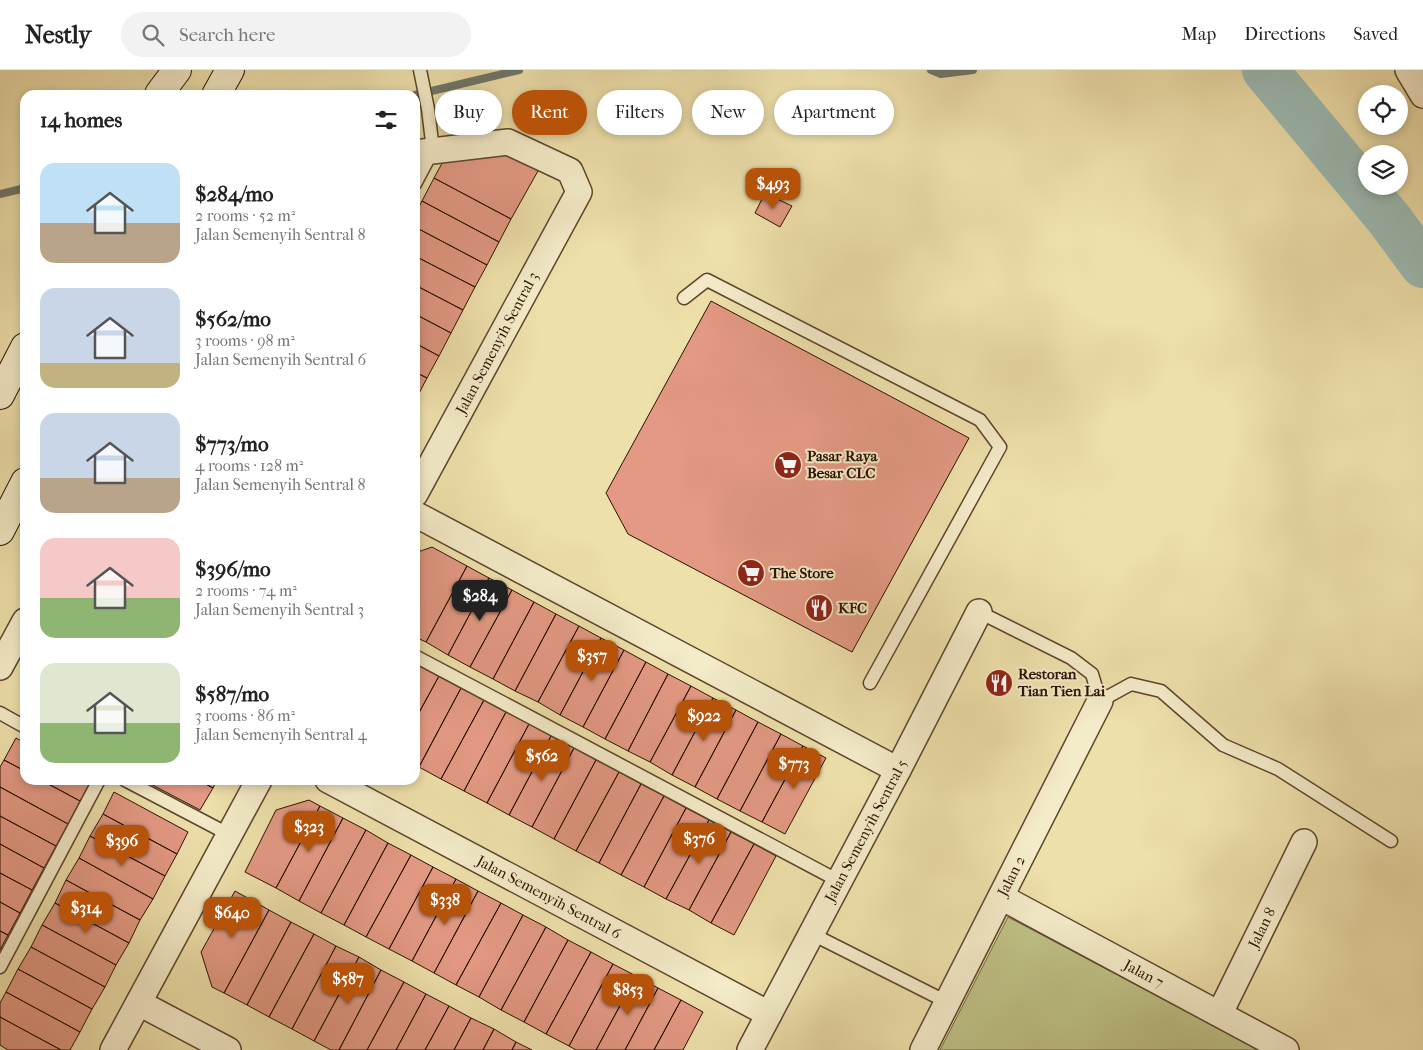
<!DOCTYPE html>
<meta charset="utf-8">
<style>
body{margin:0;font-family:"IM FELL French Canon",serif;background:#f2f2f2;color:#222;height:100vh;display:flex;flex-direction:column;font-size:19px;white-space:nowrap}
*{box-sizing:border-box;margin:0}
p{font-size:16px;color:#767676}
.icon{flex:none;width:28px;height:28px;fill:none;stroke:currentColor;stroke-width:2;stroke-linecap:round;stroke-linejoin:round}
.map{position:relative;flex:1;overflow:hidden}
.details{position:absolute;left:20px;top:20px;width:400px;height:695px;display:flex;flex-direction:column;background:#fff;border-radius:15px;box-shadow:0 2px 8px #0003}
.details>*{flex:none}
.top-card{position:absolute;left:435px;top:20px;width:475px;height:45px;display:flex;gap:10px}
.tools{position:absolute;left:1358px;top:15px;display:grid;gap:10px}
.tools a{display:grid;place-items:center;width:50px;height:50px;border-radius:50%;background:#fff;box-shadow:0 2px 8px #0003;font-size:25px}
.price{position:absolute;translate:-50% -42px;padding:0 11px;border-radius:10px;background:#b45309;color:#fff;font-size:16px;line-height:32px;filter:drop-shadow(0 1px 2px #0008)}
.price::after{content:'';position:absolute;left:50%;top:30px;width:15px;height:11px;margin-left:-8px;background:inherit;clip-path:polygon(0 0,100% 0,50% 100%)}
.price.on{background:#222;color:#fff}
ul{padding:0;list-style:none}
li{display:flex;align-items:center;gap:15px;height:125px;padding:0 20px}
li span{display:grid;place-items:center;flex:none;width:140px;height:100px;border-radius:15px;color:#555}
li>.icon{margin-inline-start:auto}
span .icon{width:60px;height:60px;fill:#fffc;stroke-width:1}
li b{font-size:21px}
h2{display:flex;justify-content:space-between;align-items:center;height:60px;padding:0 20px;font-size:21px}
.pill{padding:0 18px;border-radius:22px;background:#fff;box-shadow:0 2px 8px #0003;font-size:18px;line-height:45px}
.pill.on{background:#b45309;color:#fff}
header{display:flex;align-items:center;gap:30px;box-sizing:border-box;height:70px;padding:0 25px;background:#fff;border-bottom:1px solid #e0e0e0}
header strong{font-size:24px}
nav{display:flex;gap:28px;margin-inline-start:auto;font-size:18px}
.search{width:350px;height:45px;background:#f2f2f2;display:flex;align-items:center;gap:12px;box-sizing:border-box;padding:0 18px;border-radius:28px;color:#767676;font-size:19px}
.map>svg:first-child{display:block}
</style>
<header>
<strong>Nestly</strong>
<div class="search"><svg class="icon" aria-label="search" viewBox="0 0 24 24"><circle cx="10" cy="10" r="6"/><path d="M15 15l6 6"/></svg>Search here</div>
<nav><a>Map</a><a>Directions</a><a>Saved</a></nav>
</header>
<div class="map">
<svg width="1423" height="980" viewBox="0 0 1423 980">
<rect width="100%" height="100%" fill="#eee0ab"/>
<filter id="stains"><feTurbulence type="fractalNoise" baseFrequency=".004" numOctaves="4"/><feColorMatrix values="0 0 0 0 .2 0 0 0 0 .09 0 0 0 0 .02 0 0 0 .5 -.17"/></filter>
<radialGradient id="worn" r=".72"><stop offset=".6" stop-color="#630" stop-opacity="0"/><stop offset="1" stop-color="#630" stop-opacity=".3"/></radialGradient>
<path fill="#bec185" stroke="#746842" d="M1008,847l251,133h-319z"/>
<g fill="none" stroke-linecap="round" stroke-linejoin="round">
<path stroke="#6f776b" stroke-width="8" d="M931,0l10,4 32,-4
M415,25l104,-25
M0,124l25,-6"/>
<path stroke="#9cbbb3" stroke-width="46" d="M1265,0l124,149 34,46"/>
</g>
<path fill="#e39983" stroke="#2b1000" d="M508,72l35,20 -32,57 -77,-41 12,-22z
M434,108l77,41 -12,23 -77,-41z
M765,123l27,13 -12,21 -25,-14z
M422,131l77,41 -12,23 -72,-38v-13z
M415,157l72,38 -12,22 -60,-31z
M415,186l60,31 -12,23 -48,-25z
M415,215l48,25 -12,23 -36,-19z
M711,231l258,137 -117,214 -224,-118 -22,-41z
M415,244l36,19 -12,23 -24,-13z
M415,273l24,13 -12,22 -12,-6z
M415,302l12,6 -12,23z
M432,477l35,19 -41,76 -11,-5v-84z
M467,496l22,12 -41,77 -22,-13z
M489,508l23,12 -42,77 -22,-12z
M512,520l22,12 -41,77 -23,-12z
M534,532l22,12 -41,77 -22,-12z
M556,544l23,12 -41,76 -23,-11z
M579,556l22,12 -41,77 -22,-13z
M601,568l23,12 -41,77 -23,-12z
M624,580l22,12 -41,77 -22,-12z
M646,592l22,12 -40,77 -23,-12z
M416,594l23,12 -24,44v-54z
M668,604l23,12 -41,76 -22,-11z
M439,606l22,12 -42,79 -4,-2v-45z
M691,616l22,12 -41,77 -22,-13z
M461,618l23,12 -43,79 -22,-12z
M713,628l23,12 -41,77 -23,-12z
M484,630l22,12 -42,79 -23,-12z
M736,640l22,12 -41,77 -22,-12z
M506,642l23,12 -42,79 -23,-12z
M758,652l23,12 -41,77 -23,-12z
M529,654l22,12 -42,79 -22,-12z
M781,664l22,12 -41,76 -22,-11z
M551,666l23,12 -42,79 -23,-12z
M16,668l9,5v28l-21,-11z
M803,676l23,12 -41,76 -23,-12z
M574,678l22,12 -42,79 -22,-12z
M4,690l21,11v9h16l39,21 -12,23 -68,-37v-20z
M596,690l23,12 -43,79 -22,-12z
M619,702l22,12 -42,79 -23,-12z
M41,710h51l-12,21z
M143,710h55l15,8 -13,22z
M198,710h19l-4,8z
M641,714l23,12 -43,79 -22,-12z
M0,717l68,37 -12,22 -56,-30z
M114,722l74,40 -11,22 -74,-40z
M664,726l22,12 -42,79 -23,-12z
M309,730l11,6 -44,82 -31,-16 31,-62z
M320,736l23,12 -44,83 -23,-13z
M686,738l23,12 -43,79 -22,-12z
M103,744l74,40 -12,22 -75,-40z
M0,746l56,30 -12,22 -44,-24z
M343,748l23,12 -45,83 -22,-12z
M709,750l22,12 -42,78 -23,-11z
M366,760l22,13 -44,82 -23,-12z
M731,762l23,12 -43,79 -22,-13z
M90,766l75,40 -12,23 -74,-41z
M388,773l23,12 -45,82 -22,-12z
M0,774l44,24 -12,22 -32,-17z
M754,774l22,12 -42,79 -23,-12z
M411,785l22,12 -44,82 -23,-12z
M79,788l74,41 -13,21 -74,-40z
M433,797l23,12 -44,82 -23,-12z
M0,803l32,17 -12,23 -20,-11z
M456,809l22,12 -44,82 -22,-12z
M66,810l74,40 -11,23 -74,-40z
M235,821l34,19 -45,83 -12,-6 -11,-35z
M478,821l23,12 -45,82 -22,-12z
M0,832l20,11 -12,22 -8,-4z
M55,833l74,40 -13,22 -74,-40z
M501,833l22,12 -44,82 -23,-12z
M269,840l22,12 -44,83 -23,-12z
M523,845l23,12 -45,83 -22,-13z
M291,852l23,12 -45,83 -22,-12z
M42,855l74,40 -11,22 -74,-40z
M546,857l22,13 -44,82 -23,-12z
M0,861l8,4 -8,15z
M314,864l22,12 -44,83 -23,-12z
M568,870l23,12 -45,82 -22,-12z
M336,876l23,11 -45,84 -22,-12z
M31,877l74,40 -13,22 -74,-40z
M591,882l22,12 -44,82 -23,-12z
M359,887l22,13 -42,80h-8l-17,-9z
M613,894l23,12 -40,74h-20l-7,-4z
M18,899l74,40 -12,23 -74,-40z
M381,900l23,12 -37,68h-28z
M636,906l22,12 -33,62h-29z
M404,912l22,12 -30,56h-29z
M658,918l23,12 -27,50h-29z
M6,922l74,40 -10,18h-9l-61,-33v-14z
M426,924l23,12 -24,44h-29z
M681,930l22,12 -20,38h-29z
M449,936l22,12 -17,32h-29z
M0,947l61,33h-53l-8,-5z
M471,948l23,11 -11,21h-29z
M494,959l22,13 -4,8h-29z
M516,972l16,8h-20z"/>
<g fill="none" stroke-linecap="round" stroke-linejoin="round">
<g stroke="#5c442b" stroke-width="15">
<path id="lane" d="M415,114l18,-34 -5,-41 -8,-39
M684,228l23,-18 273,140 20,27 -130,236
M979,542l92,46 21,16 8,27 31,-17 30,7 62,54 55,24 113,72
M415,586l424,225
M0,643l25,14
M125,710l105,55
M812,864l135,68
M0,897l99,-187"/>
</g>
<g stroke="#5c442b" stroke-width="28">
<g id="street">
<path d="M1408,0l15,25"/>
<path d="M415,83l93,-11 62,29 9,21 -164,302"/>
<path d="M415,444l483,256"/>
<path d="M0,597l25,-46"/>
<path id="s1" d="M328,710l441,234"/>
<path id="s2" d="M1001,827l285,153"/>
<path d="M139,933l89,47"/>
<path id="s3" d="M1220,943l84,-171"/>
<path d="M113,980l146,-270"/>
<path id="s4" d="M750,980l148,-280 81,-158"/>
<path id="s5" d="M923,980l177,-349"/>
</g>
</g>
<g stroke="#2b1000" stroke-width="30">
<path id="secondary" d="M159,24l18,-24
M216,25l14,-25
M0,325l25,-48
M0,461l25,-49"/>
</g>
<use href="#lane" stroke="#f4ebc8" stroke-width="12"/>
<use href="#street" stroke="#f4ebc8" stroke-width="25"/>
<use href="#secondary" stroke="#f4ebc8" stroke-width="28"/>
</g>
<defs>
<g id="supermarket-disc" transform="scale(1.4375)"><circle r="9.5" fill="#8f2418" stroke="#f4ebc8"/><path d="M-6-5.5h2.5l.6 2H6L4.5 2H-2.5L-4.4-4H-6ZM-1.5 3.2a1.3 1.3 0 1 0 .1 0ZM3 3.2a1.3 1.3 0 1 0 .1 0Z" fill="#fff"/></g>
<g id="restaurant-disc" transform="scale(1.4375)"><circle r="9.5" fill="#8f2418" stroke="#f4ebc8"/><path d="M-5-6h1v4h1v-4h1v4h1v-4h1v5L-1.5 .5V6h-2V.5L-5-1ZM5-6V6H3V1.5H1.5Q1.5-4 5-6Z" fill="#fff"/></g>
</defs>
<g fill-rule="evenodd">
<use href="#supermarket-disc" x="788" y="395"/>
<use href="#supermarket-disc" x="751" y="503"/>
<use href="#restaurant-disc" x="819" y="538"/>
<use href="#restaurant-disc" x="999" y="613"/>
</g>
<g text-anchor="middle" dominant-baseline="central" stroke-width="4" stroke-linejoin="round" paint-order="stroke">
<g font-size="15" fill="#2b1000" stroke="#f4ebc8">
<text transform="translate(497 273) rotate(-62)">Jalan Semenyih Sentral 3</text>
<text stroke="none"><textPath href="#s4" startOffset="248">Jalan Semenyih Sentral 5</textPath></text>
<text stroke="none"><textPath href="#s5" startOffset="195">Jalan 2</textPath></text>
<text stroke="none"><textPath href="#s1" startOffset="250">Jalan Semenyih Sentral 6</textPath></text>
<text stroke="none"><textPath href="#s3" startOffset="95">Jalan 8</textPath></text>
<text stroke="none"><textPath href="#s2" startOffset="162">Jalan 7</textPath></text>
</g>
<g font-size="15" font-weight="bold" fill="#2b1000" stroke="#f4ebc8" text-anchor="start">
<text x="807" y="386">Pasar Raya<tspan x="807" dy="17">Besar CLC</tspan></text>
<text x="770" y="503">The Store</text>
<text x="838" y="538">KFC</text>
<text x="1018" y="604">Restoran<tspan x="1018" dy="17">Tian Tien Lai</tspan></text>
</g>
</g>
<rect width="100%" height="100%" filter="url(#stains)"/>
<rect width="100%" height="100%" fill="url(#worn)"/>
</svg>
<div class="tools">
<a><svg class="icon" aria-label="locate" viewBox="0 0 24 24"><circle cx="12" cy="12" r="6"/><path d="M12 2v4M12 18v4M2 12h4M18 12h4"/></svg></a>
<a><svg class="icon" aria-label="layers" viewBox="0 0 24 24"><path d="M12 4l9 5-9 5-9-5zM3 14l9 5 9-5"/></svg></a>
</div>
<b class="price" style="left:773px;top:140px">$493</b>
<b class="price on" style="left:480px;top:552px">$284</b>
<b class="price" style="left:592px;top:612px">$357</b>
<b class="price" style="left:704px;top:672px">$922</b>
<b class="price" style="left:542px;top:712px">$562</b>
<b class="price" style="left:794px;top:720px">$773</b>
<b class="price" style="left:309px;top:783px">$323</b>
<b class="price" style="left:699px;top:795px">$376</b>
<b class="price" style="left:122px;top:797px">$396</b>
<b class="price" style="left:445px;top:856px">$338</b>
<b class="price" style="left:86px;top:864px">$314</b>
<b class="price" style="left:232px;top:869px">$640</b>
<b class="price" style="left:348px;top:935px">$587</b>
<b class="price" style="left:628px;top:946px">$853</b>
<div class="top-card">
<a class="pill">Buy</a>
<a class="pill on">Rent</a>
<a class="pill">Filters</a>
<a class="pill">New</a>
<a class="pill">Apartment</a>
</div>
<section class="details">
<h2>14 homes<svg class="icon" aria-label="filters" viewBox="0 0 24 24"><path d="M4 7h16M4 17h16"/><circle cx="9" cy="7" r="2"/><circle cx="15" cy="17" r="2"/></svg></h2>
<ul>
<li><span style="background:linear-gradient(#bfe0f5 60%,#b9a48a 0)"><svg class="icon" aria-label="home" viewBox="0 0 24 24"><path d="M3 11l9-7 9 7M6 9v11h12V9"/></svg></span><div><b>$284/mo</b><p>2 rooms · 52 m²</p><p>Jalan Semenyih Sentral 8</p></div></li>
<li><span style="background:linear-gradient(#c9d6e8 75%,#c2b280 0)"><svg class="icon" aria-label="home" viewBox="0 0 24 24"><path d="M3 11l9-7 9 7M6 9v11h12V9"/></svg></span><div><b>$562/mo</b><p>3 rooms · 98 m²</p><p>Jalan Semenyih Sentral 6</p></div></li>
<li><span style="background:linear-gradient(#c9d6e8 65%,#b9a48a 0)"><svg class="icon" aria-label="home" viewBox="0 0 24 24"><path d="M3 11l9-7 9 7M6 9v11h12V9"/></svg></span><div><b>$773/mo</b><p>4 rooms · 128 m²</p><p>Jalan Semenyih Sentral 8</p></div></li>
<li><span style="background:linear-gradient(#f6c9c9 60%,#8fb573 0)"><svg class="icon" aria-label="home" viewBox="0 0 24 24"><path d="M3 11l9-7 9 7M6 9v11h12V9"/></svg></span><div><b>$396/mo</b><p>2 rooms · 74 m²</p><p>Jalan Semenyih Sentral 3</p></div></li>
<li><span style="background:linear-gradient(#dfe7d0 60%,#8fb573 0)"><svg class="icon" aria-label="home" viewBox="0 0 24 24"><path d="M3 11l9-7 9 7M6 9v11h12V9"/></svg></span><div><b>$587/mo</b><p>3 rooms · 86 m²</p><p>Jalan Semenyih Sentral 4</p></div></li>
</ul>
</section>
</div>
